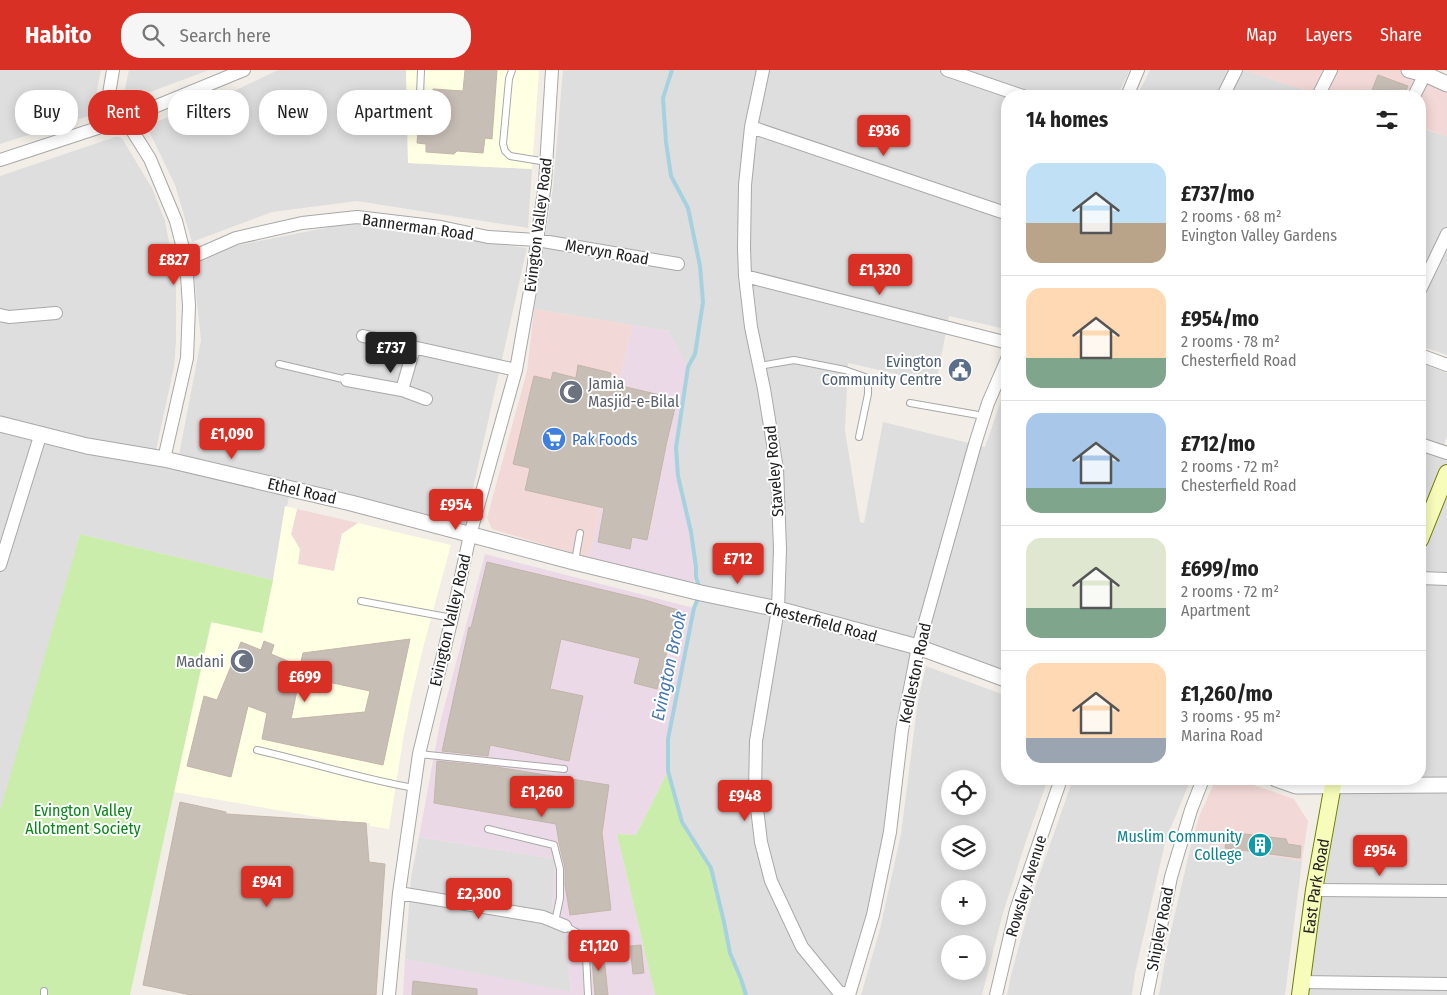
<!DOCTYPE html>
<meta charset="utf-8">
<style>
body{margin:0;font-family:"Fira Sans Condensed",sans-serif;background:#f6f6f6;color:#222;height:100vh;display:flex;flex-direction:column;font-size:19px;white-space:nowrap}
*{box-sizing:border-box;margin:0}
p{font-size:16px;color:#767676}
.icon{flex:none;width:28px;height:28px;fill:none;stroke:currentColor;stroke-width:2;stroke-linecap:round;stroke-linejoin:round}
.map{position:relative;flex:1;overflow:hidden}
.panel{position:absolute;left:1001px;top:20px;width:425px;height:695px;display:flex;flex-direction:column;background:#fff;border-radius:20px;box-shadow:0 2px 12px #0003}
.panel>*{flex:none}
.hud{position:absolute;left:15px;top:20px;width:475px;height:45px;display:flex;gap:10px}
.controls{position:absolute;left:941px;top:700px;display:grid;gap:10px}
.controls a{display:grid;place-items:center;width:45px;height:45px;border-radius:50%;background:#fff;box-shadow:0 2px 12px #0003;font-size:25px}
.price{position:absolute;translate:-50% -42px;padding:0 11px;border-radius:5px;background:#d93025;color:#fff;font-size:16px;line-height:32px;filter:drop-shadow(0 1px 2px #0008)}
.price::after{content:'';position:absolute;left:50%;top:30px;width:15px;height:11px;margin-left:-8px;background:inherit;clip-path:polygon(0 0,100% 0,50% 100%)}
.price.current{background:#222;color:#fff}
ul{padding:0;list-style:none}
li{display:flex;align-items:center;gap:15px;height:125px;padding:0 25px}
li+li{border-top:1px solid #e0e0e0}
li span{display:grid;place-items:center;flex:none;width:140px;height:100px;border-radius:15px;color:#555}
li>.icon{margin-inline-start:auto}
span .icon{width:60px;height:60px;fill:#fffc;stroke-width:1}
li b{font-size:21px}
h2{display:flex;justify-content:space-between;align-items:center;height:60px;padding:0 25px;font-size:21px}
.chip{padding:0 18px;border-radius:20px;background:#fff;box-shadow:0 2px 12px #0003;font-size:18px;line-height:45px}
.chip.current{background:#d93025;color:#fff}
header{display:flex;align-items:center;gap:30px;box-sizing:border-box;height:70px;padding:0 25px;background:#d93025;color:#fff}
header strong{font-size:24px}
nav{display:flex;gap:28px;margin-inline-start:auto;font-size:18px}
.search{width:350px;height:45px;background:#f6f6f6;display:flex;align-items:center;gap:12px;box-sizing:border-box;padding:0 18px;border-radius:20px;color:#767676;font-size:19px}
.map>svg:first-child{display:block}
</style>
<header>
<strong>Habito</strong>
<div class="search"><svg class="icon" aria-label="search" viewBox="0 0 24 24"><circle cx="10" cy="10" r="6"/><path d="M15 15l6 6"/></svg>Search here</div>
<nav><a>Map</a><a>Layers</a><a>Share</a></nav>
</header>
<div class="map">
<svg width="1447" height="925" viewBox="0 0 1447 925">
<rect width="100%" height="100%" fill="#f2eee7"/>
<path fill="#dfdede" fill-rule="evenodd" d="M0,0h101l-9,45 -92,29z
M129,0h80l-80,30 -2,-1 -3,-6z
M278,0h128l2,93 124,6 -4,59 -171,-27 -85,11 -80,30 -17,-57 -26,-54 1,-4 1,-3 87,-35z
M563,0h567l-13,26h-109v227l-3,6 -56,-13 -13,67 -88,-20 -3,68 15,91 4,1 19,-101 102,25 23,-67 -1,300 -89,-32 -28,184 -41,163h-103l-5,-16 -11,-26 -6,-31 -13,-54 -29,-46 -14,-51v-32l26,-131 7,-15 -5,-16v-10l-5,-35 -14,-59 -8,-142 -135,-22 19,-122z
M1150,0h93l81,26h-187z
M1420,58l27,8v219l-27,-9z
M115,67h5l3,3 29,48 13,33 11,57v63l-2,26 -18,83 23,5 22,-115 -8,-74 36,-19 126,-25 172,26 -62,276 -173,-43 -19,99 -193,-46 -80,296v-654z
M1420,292l27,11v63l-3,7 3,4v548h-147l32,-209 88,-7z
M926,596l81,30 1,83h40l-23,65 -22,69 -21,82h-121l19,-66 21,-95 17,-134zM950,709h28v27h-28zM950,764h28v27h-28zM950,819h28v27h-28zM950,874h28v27h-28z
M1073,709h118l-25,60 -31,134 -3,22h-125l4,-20 24,-88z
M419,767l136,22 -3,49 12,14 7,71 -166,-34 6,-82z
M1192,771l33,7 77,13 -17,134h-126l9,-52z"/>
<path fill="#f2d8d6" d="M1243,0h166l38,14v52l-27,-9v-31h-96z
M534,239l99,16 -26,107 10,3 -28,123 -97,-29 -5,-11 40,-147z
M297,439l61,14 -16,11 -8,37 -37,-7 -6,-30z
M1216,709h20l58,20 14,22 -6,40 -77,-13 -33,-7 8,-27z"/>
<path fill="#ebd9e7" d="M633,255l36,6 19,36 -12,81 2,28 13,56 5,35v10l-3,6 -104,-25 28,-123 -10,-3z
M485,484l209,54 -26,130v33l-32,64 -19,-1 38,161h-252l2,-36 166,33 -7,-70 -12,-14 3,-49 -136,-22 21,-114z"/>
<path fill="#feffe3" d="M406,0h133l-7,99 -124,-6z
M285,436l12,3 -6,25 9,15 -2,15 36,7 8,-37 16,-11 93,22 -27,99 -13,55 -8,41 -14,89 -19,-3v-3l-13,1 -183,-32 38,-171 50,11 11,-52z"/>
<path fill="#caedac" d="M80,464l193,46 -11,53 -51,-11 -81,373h-130v-184z
M668,701l14,51 29,46 13,54 6,31 11,26 5,16h-91l-38,-161 19,1z"/>
<g fill="none" stroke-linecap="round" stroke-linejoin="round">
<path stroke="#a6d2e0" stroke-width="4" d="M672,0l-9,28 3,44 5,34 17,32 12,58 3,36 -8,52 -7,13 -12,81 2,28 13,56 5,35v10l3,10
M699,526l-5,12 -26,131v32l14,51 29,46 13,54 6,31 11,26 5,16"/>
</g>
<path fill="#c7beb6" stroke="#c4b5a9" fill-rule="evenodd" d="M465,0h32l-5,69 -7,-1 -2,15 -26,-2 -3,3 -28,-2v-8l-9,-1 2,-24 9,1 2,-21h3v-10l30,2z
M1378,5l30,11 -4,10h-14l-18,-6z
M578,295l33,8 -2,10 68,16 -10,42 -20,99 -15,-3 -2,12 -32,-7 6,-34 -79,-18 5,-22 -17,-4 21,-88 17,4 2,-8 23,6z
M487,492l158,38 33,10 -21,79 -23,-6 6,-25 -79,-19 -11,50 33,7 -14,65 -79,-16 -2,11 -46,-5 27,-124 2,1z
M410,569l-27,126 -121,-26 5,-26 -19,-7 -17,71 -44,-11 17,-70 13,4 24,-58 20,8 3,-9 10,4 -3,9 29,12 3,-13zM300,606l70,15 -5,21 -74,7z
M437,691l59,6 113,18 -7,48 9,77 -41,5 -5,-30v-17l-6,-25 -3,-19 -122,-21z
M180,732l46,10v2l140,9 3,39 16,2 -9,131h-185l-48,-10z
M1228,762l58,7 2,5 13,2 -1,12 -75,-10z
M641,875l3,28 -11,1 -3,-28z
M603,878l5,47h-13l-4,-45z
M413,911l64,8v6h-65z"/>
<g fill="none" stroke-linecap="round" stroke-linejoin="round">
<g stroke="#a8a8a8" stroke-width="8">
<path id="service" d="M512,0l-3,9 -6,65 2,7 5,5 37,6
M420,25l1,-25
M279,294l68,16
M759,296l35,-6 51,10 20,7 3,7v10l-9,43
M910,333l74,13
M575,491l5,-28
M361,531l91,17
M257,680c53,12 104,29 157,38
M419,684l145,15
M488,759l66,16 6,24v29l-5,24
M565,856l20,11 3,58
M44,925v-4"/>
</g>
<g stroke="#a8a8a8" stroke-width="14">
<path id="minor" d="M113,0l-4,24 -1,14 5,15
M763,0l-12,57 -6,58 -1,63 1,28 6,51 13,62 13,80 3,80 -2,60 -22,132 -1,50 6,51 10,39 31,66 36,44 10,4
M947,0l76,26
M1127,26l11,-26
M1223,26l13,-26
M1318,26l13,-26
M1414,26l13,-26
M125,49l25,40 26,62 10,39 3,46 -2,52 -23,101
M751,57l257,87
M0,90l125,-41 119,-49
M186,190l50,-22 66,-15 55,-6 84,10 47,10 49,3 141,24
M745,206l263,67
M1420,220l27,-56
M0,245l9,2 47,-4
M363,266l153,34
M1420,285l27,10
M347,310l55,10 24,9
M402,320l12,-42
M1420,374l27,9
M0,495l41,-132
M1420,508l27,1
M1314,820l133,1
M399,823l144,24 22,9
M1301,912l146,2
M389,925l10,-102 20,-139 33,-136 18,-83 46,-165 15,-85 14,-102 7,-113
M849,925l24,-80 17,-83 12,-102 16,-83 57,-203 13,-41 20,-46
M996,925l20,-85 45,-131
M1147,925l24,-118 20,-67 12,-31"/>
</g>
<g stroke="#a8a8a8" stroke-width="17">
<path id="tertiary" d="M1409,0l16,4 22,10
M0,354l87,22 77,13 187,44 223,59 127,31 77,16 140,38 90,33
M1276,709l20,7 151,-1"/>
</g>
<g stroke="#6f7f00" stroke-width="18">
<g id="secondary">
<path d="M1420,470l27,-67"/>
<path id="s1" d="M1300,925l14,-105 20,-111"/>
</g>
</g>
<use href="#service" stroke="#fff" stroke-width="6"/>
<use href="#minor" stroke="#fff" stroke-width="12"/>
<use href="#tertiary" stroke="#fff" stroke-width="15"/>
<use href="#secondary" stroke="#f7fcbb" stroke-width="16"/>
</g>
<defs>
<g id="civic-disc" transform="scale(1.25)"><circle r="9.5" fill="#5c6f8a" stroke="#fff"/><path d="M-.6-6.5H3V-4.5H.6V-3L4-1V1h2V6H-6V1h2V-1L-.6-3ZM-1.2 2.5V6h2.4V2.5Z" fill="#fff"/></g>
<g id="mosque-disc" transform="scale(1.25)"><circle r="9.5" fill="#6b7280" stroke="#fff"/><path d="M3.5-4.9A6 6 0 1 0 3.5 4.9A5 5 0 1 1 3.5-4.9Z" fill="#fff"/></g>
<g id="supermarket-disc" transform="scale(1.25)"><circle r="9.5" fill="#3f7fe0" stroke="#fff"/><path d="M-6-5.5h2.5l.6 2H6L4.5 2H-2.5L-4.4-4H-6ZM-1.5 3.2a1.3 1.3 0 1 0 .1 0ZM3 3.2a1.3 1.3 0 1 0 .1 0Z" fill="#fff"/></g>
<g id="building-disc" transform="scale(1.25)"><circle r="9.5" fill="#0f9aa8" stroke="#fff"/><path d="M-4-6H4V6H1V3H-1V6H-4ZM-2.5-4.3h1.7v1.8h-1.7ZM.8-4.3h1.7v1.8H.8ZM-2.5-1h1.7V.8h-1.7ZM.8-1h1.7V.8H.8Z" fill="#fff"/></g>
</defs>
<g fill-rule="evenodd">
<use href="#civic-disc" x="960" y="300"/>
<use href="#mosque-disc" x="571" y="322"/>
<use href="#supermarket-disc" x="554" y="369"/>
<use href="#mosque-disc" x="242" y="591"/>
<use href="#building-disc" x="1260" y="775"/>
</g>
<g text-anchor="middle" dominant-baseline="central" stroke-width="4" stroke-linejoin="round" paint-order="stroke">
<g font-size="16" fill="#212121" stroke="#fff">
<text transform="translate(538 155) rotate(-83)">Evington Valley Road</text>
<text transform="translate(418 157) rotate(8)">Bannerman Road</text>
<text transform="translate(607 182) rotate(10)">Mervyn Road</text>
<text transform="translate(774 401) rotate(-95)">Staveley Road</text>
<text transform="translate(302 421) rotate(13)">Ethel Road</text>
<text transform="translate(450 550) rotate(-77)">Evington Valley Road</text>
<text transform="translate(821 552) rotate(15)">Chesterfield Road</text>
<text transform="translate(915 603) rotate(-78)">Kedleston Road</text>
<text transform="translate(1026 816) rotate(-73)">Rowsley Avenue</text>
<text stroke="none"><textPath href="#s1" startOffset="110">East Park Road</textPath></text>
<text transform="translate(1160 859) rotate(-79)">Shipley Road</text>
</g>
<g font-size="16" fill="#4e5e75" stroke="#fff" text-anchor="end">
<text x="942" y="291">Evington<tspan x="942" dy="18">Community Centre</tspan></text>
</g>
<g font-size="16" fill="#5b616d" stroke="#fff" text-anchor="start">
<text x="588" y="313">Jamia<tspan x="588" dy="18">Masjid-e-Bilal</tspan></text>
<text x="224" y="591" text-anchor="end">Madani</text>
</g>
<g font-size="16" fill="#366cbe" stroke="#fff" text-anchor="start">
<text x="572" y="369">Pak Foods</text>
</g>
<g font-size="16" fill="#078715" stroke="#fff">
<text x="83" y="740">Evington Valley<tspan x="83" dy="18">Allotment Society</tspan></text>
</g>
<g font-size="16" fill="#0d838f" stroke="#fff" text-anchor="end">
<text x="1242" y="766">Muslim Community<tspan x="1242" dy="18">College</tspan></text>
</g>
<g font-size="18" font-style="italic" fill="#4577ae" stroke="#fff">
<text transform="translate(669 596) rotate(-78)">Evington Brook</text>
</g>
</g>
</svg>
<div class="controls">
<a><svg class="icon" aria-label="locate" viewBox="0 0 24 24"><circle cx="12" cy="12" r="6"/><path d="M12 2v4M12 18v4M2 12h4M18 12h4"/></svg></a>
<a><svg class="icon" aria-label="layers" viewBox="0 0 24 24"><path d="M12 4l9 5-9 5-9-5zM3 14l9 5 9-5"/></svg></a>
<a>+</a>
<a>−</a>
</div>
<b class="price" style="left:884px;top:87px">£936</b>
<b class="price" style="left:174px;top:216px">£827</b>
<b class="price" style="left:880px;top:226px">£1,320</b>
<b class="price current" style="left:391px;top:304px">£737</b>
<b class="price" style="left:232px;top:390px">£1,090</b>
<b class="price" style="left:456px;top:461px">£954</b>
<b class="price" style="left:738px;top:515px">£712</b>
<b class="price" style="left:305px;top:633px">£699</b>
<b class="price" style="left:542px;top:748px">£1,260</b>
<b class="price" style="left:745px;top:752px">£948</b>
<b class="price" style="left:1380px;top:807px">£954</b>
<b class="price" style="left:267px;top:838px">£941</b>
<b class="price" style="left:479px;top:850px">£2,300</b>
<b class="price" style="left:599px;top:902px">£1,120</b>
<div class="hud">
<a class="chip">Buy</a>
<a class="chip current">Rent</a>
<a class="chip">Filters</a>
<a class="chip">New</a>
<a class="chip">Apartment</a>
</div>
<section class="panel">
<h2>14 homes<svg class="icon" aria-label="filters" viewBox="0 0 24 24"><path d="M4 7h16M4 17h16"/><circle cx="9" cy="7" r="2"/><circle cx="15" cy="17" r="2"/></svg></h2>
<ul>
<li><span style="background:linear-gradient(#bfe0f5 60%,#b9a48a 0)"><svg class="icon" aria-label="home" viewBox="0 0 24 24"><path d="M3 11l9-7 9 7M6 9v11h12V9"/></svg></span><div><b>£737/mo</b><p>2 rooms · 68 m²</p><p>Evington Valley Gardens</p></div></li>
<li><span style="background:linear-gradient(#ffd9b3 70%,#7fa58c 0)"><svg class="icon" aria-label="home" viewBox="0 0 24 24"><path d="M3 11l9-7 9 7M6 9v11h12V9"/></svg></span><div><b>£954/mo</b><p>2 rooms · 78 m²</p><p>Chesterfield Road</p></div></li>
<li><span style="background:linear-gradient(#a9c7e8 75%,#7fa58c 0)"><svg class="icon" aria-label="home" viewBox="0 0 24 24"><path d="M3 11l9-7 9 7M6 9v11h12V9"/></svg></span><div><b>£712/mo</b><p>2 rooms · 72 m²</p><p>Chesterfield Road</p></div></li>
<li><span style="background:linear-gradient(#dfe7d0 70%,#7fa58c 0)"><svg class="icon" aria-label="home" viewBox="0 0 24 24"><path d="M3 11l9-7 9 7M6 9v11h12V9"/></svg></span><div><b>£699/mo</b><p>2 rooms · 72 m²</p><p>Apartment</p></div></li>
<li><span style="background:linear-gradient(#ffd9b3 75%,#9aa5b1 0)"><svg class="icon" aria-label="home" viewBox="0 0 24 24"><path d="M3 11l9-7 9 7M6 9v11h12V9"/></svg></span><div><b>£1,260/mo</b><p>3 rooms · 95 m²</p><p>Marina Road</p></div></li>
</ul>
</section>
</div>
